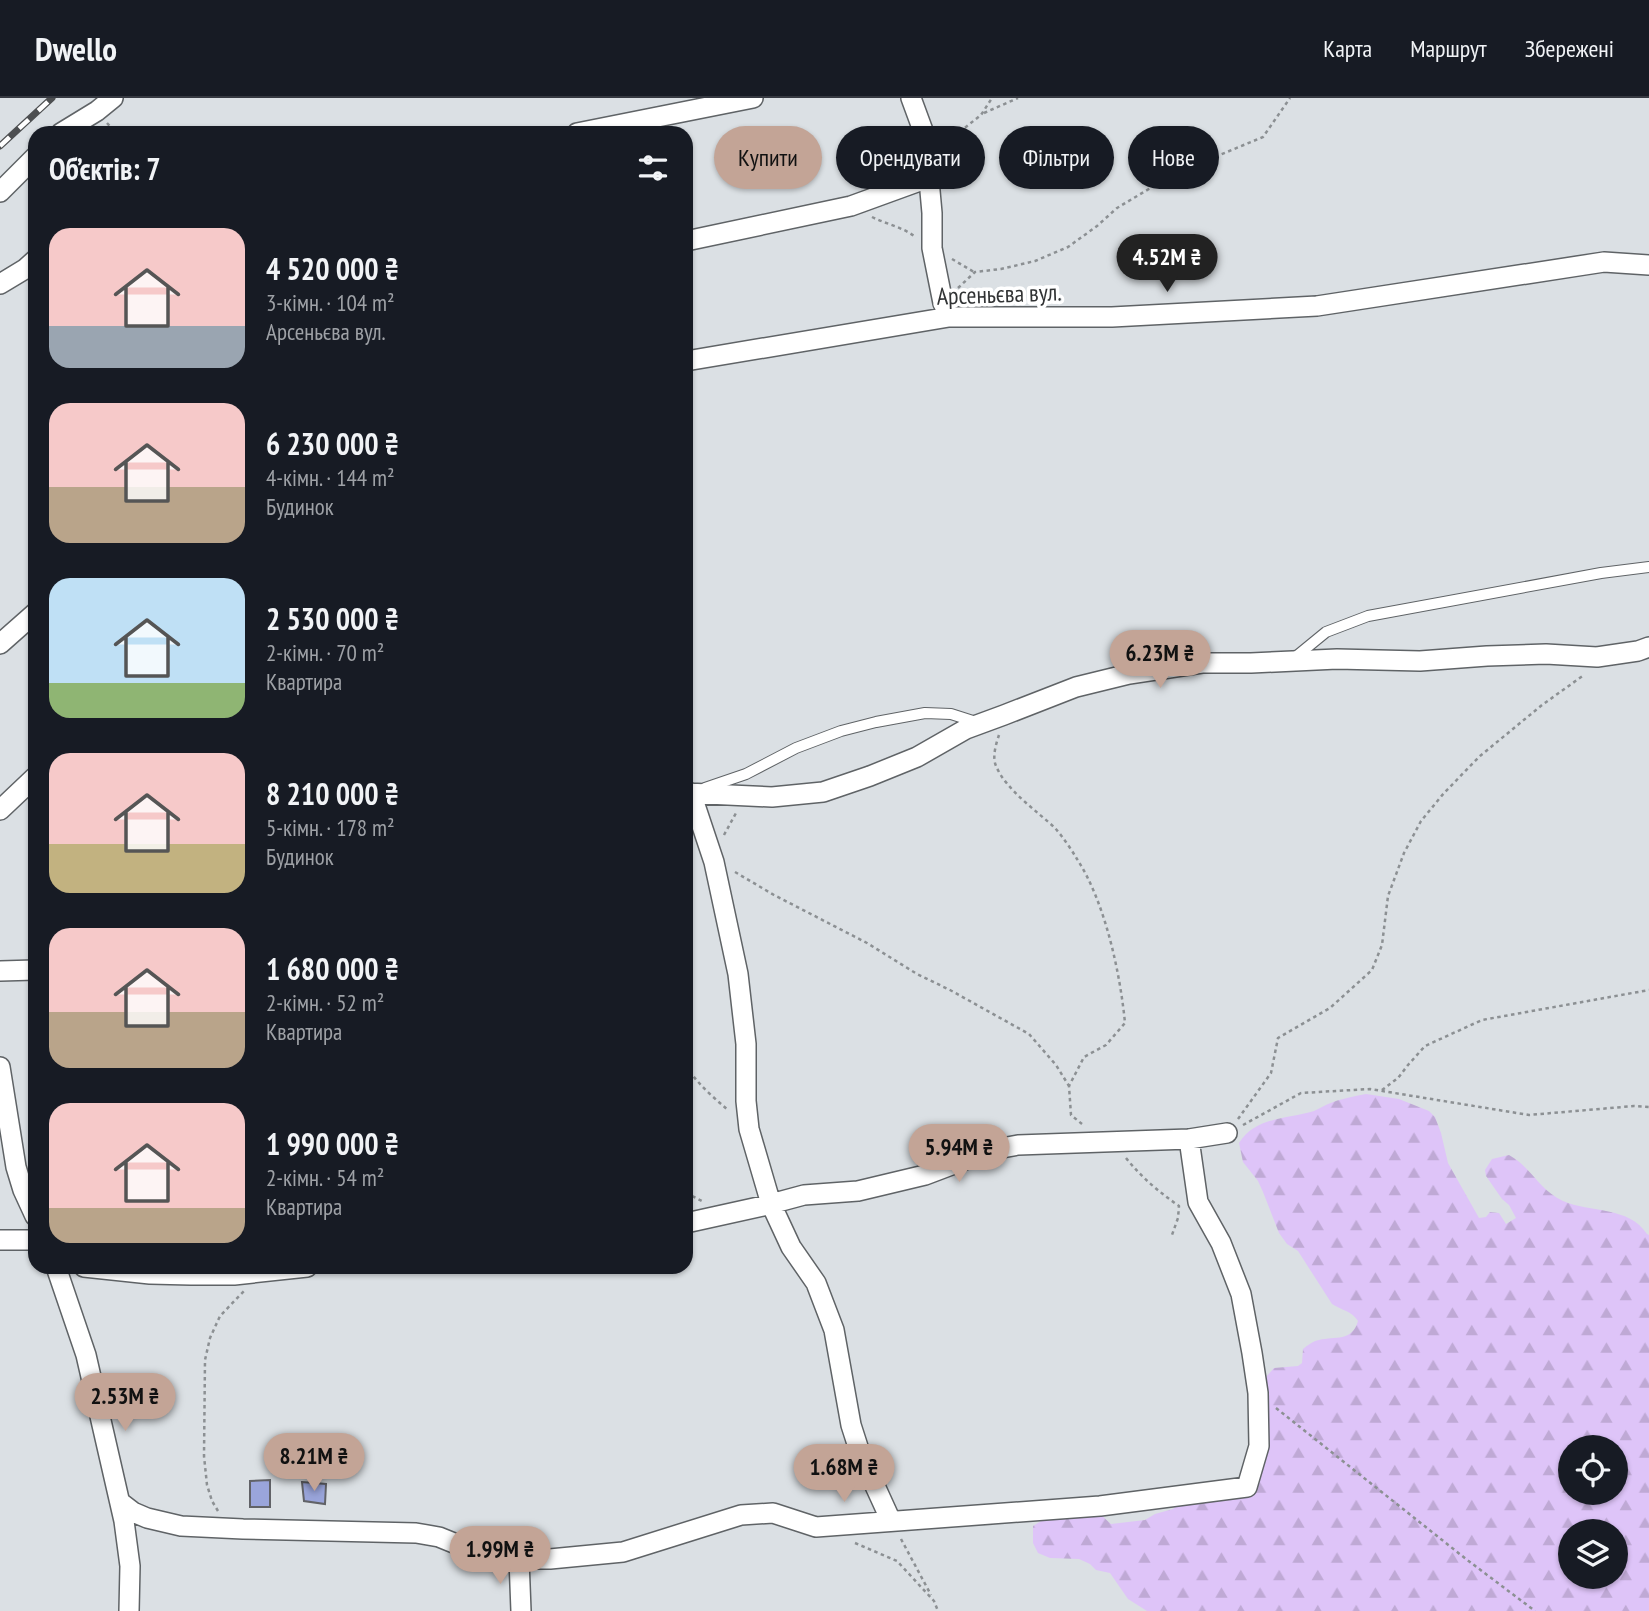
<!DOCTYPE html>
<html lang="uk">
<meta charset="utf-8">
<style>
body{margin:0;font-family:"PT Sans Narrow",sans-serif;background:#242831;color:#f1f3f6;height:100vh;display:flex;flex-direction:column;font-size:26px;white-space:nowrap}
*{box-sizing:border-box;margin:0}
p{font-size:23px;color:#9ea1a6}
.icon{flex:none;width:38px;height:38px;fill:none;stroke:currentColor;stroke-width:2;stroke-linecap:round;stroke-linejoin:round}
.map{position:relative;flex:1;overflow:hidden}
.side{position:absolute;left:28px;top:28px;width:665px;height:1148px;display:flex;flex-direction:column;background:#171b24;border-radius:21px;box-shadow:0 2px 5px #0004}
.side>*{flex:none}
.banner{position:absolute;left:714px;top:28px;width:665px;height:63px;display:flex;gap:14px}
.controls{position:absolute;left:1558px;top:1337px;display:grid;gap:14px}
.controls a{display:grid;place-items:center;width:70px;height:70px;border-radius:50%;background:#171b24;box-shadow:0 2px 5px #0004;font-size:35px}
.price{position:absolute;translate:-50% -60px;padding:0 16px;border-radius:24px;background:#c3a496;color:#111;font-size:23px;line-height:46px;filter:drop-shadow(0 2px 4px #0008)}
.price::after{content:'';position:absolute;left:50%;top:42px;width:21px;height:16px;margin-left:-10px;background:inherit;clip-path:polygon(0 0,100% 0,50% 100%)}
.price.active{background:#222;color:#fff}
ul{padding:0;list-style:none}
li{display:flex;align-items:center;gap:21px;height:175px;padding:0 21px}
li span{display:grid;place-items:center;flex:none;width:196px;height:140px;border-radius:21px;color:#555}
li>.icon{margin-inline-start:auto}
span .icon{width:84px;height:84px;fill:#fffc;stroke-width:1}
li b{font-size:30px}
h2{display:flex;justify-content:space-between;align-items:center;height:84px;padding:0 21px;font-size:30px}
.chip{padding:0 24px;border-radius:32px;background:#171b24;box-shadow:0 2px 5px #0004;font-size:24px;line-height:63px}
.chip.active{background:#c3a496;color:#111}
header{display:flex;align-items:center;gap:42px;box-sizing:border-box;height:98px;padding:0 35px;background:#171b24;border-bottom:2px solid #363941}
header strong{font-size:33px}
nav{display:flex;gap:38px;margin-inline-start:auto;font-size:24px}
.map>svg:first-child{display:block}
</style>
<header>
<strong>Dwello</strong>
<nav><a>Карта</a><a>Маршрут</a><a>Збережені</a></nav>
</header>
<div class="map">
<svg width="1649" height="1513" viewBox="0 0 1649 1513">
<defs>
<pattern id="forest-firs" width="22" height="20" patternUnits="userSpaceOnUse" patternTransform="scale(1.75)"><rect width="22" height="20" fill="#dec4f8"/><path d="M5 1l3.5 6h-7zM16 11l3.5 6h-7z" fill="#bfa9d5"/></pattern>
</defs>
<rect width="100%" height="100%" fill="#dbe0e4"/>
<path fill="url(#forest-firs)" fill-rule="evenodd" d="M1366,996l33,5 30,12 6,6 6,16 7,30 31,55 7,-1 4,-5 9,1 7,11 10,-6 -7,-13 -7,-6 -16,-23 -1,-6 7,-11 17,-4c22,12 31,36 54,46 27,12 66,5 84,33l2,1v376h-502l-19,-12 -18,-26 -14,-3 -6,-6 -11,-5 -29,-1 -12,-5 -5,-10v-17l48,-29 15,2 5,16 10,9 34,-4 10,-6 18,-5 9,-8 69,-15 14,-108 9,-10 24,-2 4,-3 1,-14c5,-4 10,-8 16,-9 16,-4 33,2 39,-19 -6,-10 -17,-11 -26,-17l-34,-53 -11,-7 -8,-11 -16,-41 -5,-11 -15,-19 -4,-19c16,-26 48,-24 75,-32 5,-2 9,-5 14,-7 12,-5 26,-8 38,-10zM1570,1349h45v46h-45zM1570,1433h45v46h-45z"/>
<path fill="#9aa5db" stroke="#616267" stroke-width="2" d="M270,1382v27h-20v-26z
M302,1384l24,2 -1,20 -21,-3z"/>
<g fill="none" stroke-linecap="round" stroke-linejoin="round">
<g stroke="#5f6366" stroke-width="12">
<path id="service" d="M1293,561l33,-27 42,-16 233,-43 48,-6
M705,690l41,-14 50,-26 45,-17 35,-9 49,-9 26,1 25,8"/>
</g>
<g stroke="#5f6366" stroke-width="22">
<path id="minor" d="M911,0l14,38 7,77v35l11,55 6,14
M61,35l36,-22 16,-13
M577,35l176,-35
M0,94l35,-35
M686,143l165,-35 77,-28
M0,186l25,-15 10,-9
M686,263l263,-44h163l205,-11 287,-44 45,3
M0,546l35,-31
M686,695l86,4 51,-5 47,-16 47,-19 49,-28 38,-14 72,-28 53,-13 73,-11h49l86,-4 83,2 67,-5 59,-2 51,3 41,-6 11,-4
M691,695l23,69 24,112 8,70v57l3,28 22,75 20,43 25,36 18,47 17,95 9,28 31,68
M0,712l35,-33
M0,873l35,-1
M0,969l16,100 7,23 12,26
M686,1125l77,-17 41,-11 54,-4 67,-16 66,-25 27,-5 171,-6 38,-6
M0,1142h35
M56,1169l30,88 38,166 6,45 -1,45
M84,1169l66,7 41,1h43l73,-8
M120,1404l13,10 14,6 34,8 62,3 173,4 23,4 42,17 38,5h31l73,-7 118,-37 32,-2 43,14 284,-21 147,-19 12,-41 -1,-53 -6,-40 -11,-59 -20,-51 -23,-41 -9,-63
M519,1461l2,52"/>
</g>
<path stroke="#8c9093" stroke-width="2.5" stroke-dasharray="3.5 3.5" stroke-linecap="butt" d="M984,15l34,-15
M107,25l9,10
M943,47l38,-30 11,-17
M872,119c14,7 30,10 42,19
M952,161l22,13
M958,190l17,-16 26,-3 34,-8 33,-14 29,-21 20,-18 57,-34 89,-37 27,-39
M999,637c-3,9 -7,22 -3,31 10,24 41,45 59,62 8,9 16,21 22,31 28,43 43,113 48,164l-19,22 -22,12 -15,29 2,29 11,9
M724,737l12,-22
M735,774l39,23 93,48 50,31 33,16 79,44 27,31 13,21
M686,967c10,18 27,32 42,45
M1382,992l16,-12 10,-13 17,-19 57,-26 167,-30
M1238,1021l33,-46 7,-35 52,-30 42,-38 10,-25 6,-49 16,-43 17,-32 23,-28 36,-37 62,-51 42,-30
M1243,1027l58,-32 69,-4 159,26 105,-9 15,1
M1126,1060c15,19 33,34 53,48l-1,12 -6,17
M686,1095l16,8
M1276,1310l190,151 69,52
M218,1413l-6,-10 -5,-16 -3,-29 1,-96 5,-22 10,-22 24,-25
M901,1441l30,56
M855,1445l42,18 37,40 4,10"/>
<use href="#service" stroke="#fff" stroke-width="10"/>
<use href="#minor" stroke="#fff" stroke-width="19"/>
<g stroke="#4d4f51" stroke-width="7">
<path id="rail" d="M0,48l52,-48"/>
</g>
<use href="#rail" stroke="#fff" stroke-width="4.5" stroke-dasharray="13" stroke-linecap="butt"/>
</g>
<g text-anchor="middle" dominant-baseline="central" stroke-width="7" stroke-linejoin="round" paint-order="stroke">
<g font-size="24" fill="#313334" stroke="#fff">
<text transform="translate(999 196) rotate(-2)">Арсеньєва вул.</text>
</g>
</g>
</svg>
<div class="controls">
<a><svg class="icon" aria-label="locate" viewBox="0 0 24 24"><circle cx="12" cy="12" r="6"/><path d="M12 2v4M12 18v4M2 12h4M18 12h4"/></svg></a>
<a><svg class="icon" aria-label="layers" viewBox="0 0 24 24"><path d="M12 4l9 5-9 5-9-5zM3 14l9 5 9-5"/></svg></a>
</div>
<b class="price active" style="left:1167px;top:196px">4.52M ₴</b>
<b class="price" style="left:1160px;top:592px">6.23M ₴</b>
<b class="price" style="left:959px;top:1086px">5.94M ₴</b>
<b class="price" style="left:125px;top:1335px">2.53M ₴</b>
<b class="price" style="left:314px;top:1395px">8.21M ₴</b>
<b class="price" style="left:844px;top:1406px">1.68M ₴</b>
<b class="price" style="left:500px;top:1488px">1.99M ₴</b>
<div class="banner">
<a class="chip active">Купити</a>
<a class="chip">Орендувати</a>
<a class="chip">Фільтри</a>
<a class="chip">Нове</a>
</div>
<section class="side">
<h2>Об’єктів: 7<svg class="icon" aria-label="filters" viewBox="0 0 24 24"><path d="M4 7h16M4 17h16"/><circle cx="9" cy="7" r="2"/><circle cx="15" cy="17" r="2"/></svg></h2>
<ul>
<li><span style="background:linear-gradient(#f6c9c9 70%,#9aa5b1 0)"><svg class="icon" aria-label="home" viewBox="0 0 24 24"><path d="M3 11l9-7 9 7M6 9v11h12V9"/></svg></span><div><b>4 520 000 ₴</b><p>3-кімн. · 104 m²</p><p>Арсеньєва вул.</p></div></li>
<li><span style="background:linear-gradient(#f6c9c9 60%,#b9a48a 0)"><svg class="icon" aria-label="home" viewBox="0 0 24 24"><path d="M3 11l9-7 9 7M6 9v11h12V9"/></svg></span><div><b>6 230 000 ₴</b><p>4-кімн. · 144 m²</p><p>Будинок</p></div></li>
<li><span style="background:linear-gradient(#bfe0f5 75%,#8fb573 0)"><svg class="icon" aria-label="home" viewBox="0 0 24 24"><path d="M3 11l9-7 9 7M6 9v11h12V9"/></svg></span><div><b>2 530 000 ₴</b><p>2-кімн. · 70 m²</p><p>Квартира</p></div></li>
<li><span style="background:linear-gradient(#f6c9c9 65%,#c2b280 0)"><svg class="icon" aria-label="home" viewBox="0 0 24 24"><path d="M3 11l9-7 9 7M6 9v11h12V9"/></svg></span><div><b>8 210 000 ₴</b><p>5-кімн. · 178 m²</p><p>Будинок</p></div></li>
<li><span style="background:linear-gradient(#f6c9c9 60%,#b9a48a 0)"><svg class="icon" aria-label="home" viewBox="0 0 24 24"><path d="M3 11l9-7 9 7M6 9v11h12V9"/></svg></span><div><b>1 680 000 ₴</b><p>2-кімн. · 52 m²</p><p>Квартира</p></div></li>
<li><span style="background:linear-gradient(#f6c9c9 75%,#b9a48a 0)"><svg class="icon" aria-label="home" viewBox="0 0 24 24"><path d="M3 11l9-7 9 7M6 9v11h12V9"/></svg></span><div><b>1 990 000 ₴</b><p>2-кімн. · 54 m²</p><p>Квартира</p></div></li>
</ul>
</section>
</div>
